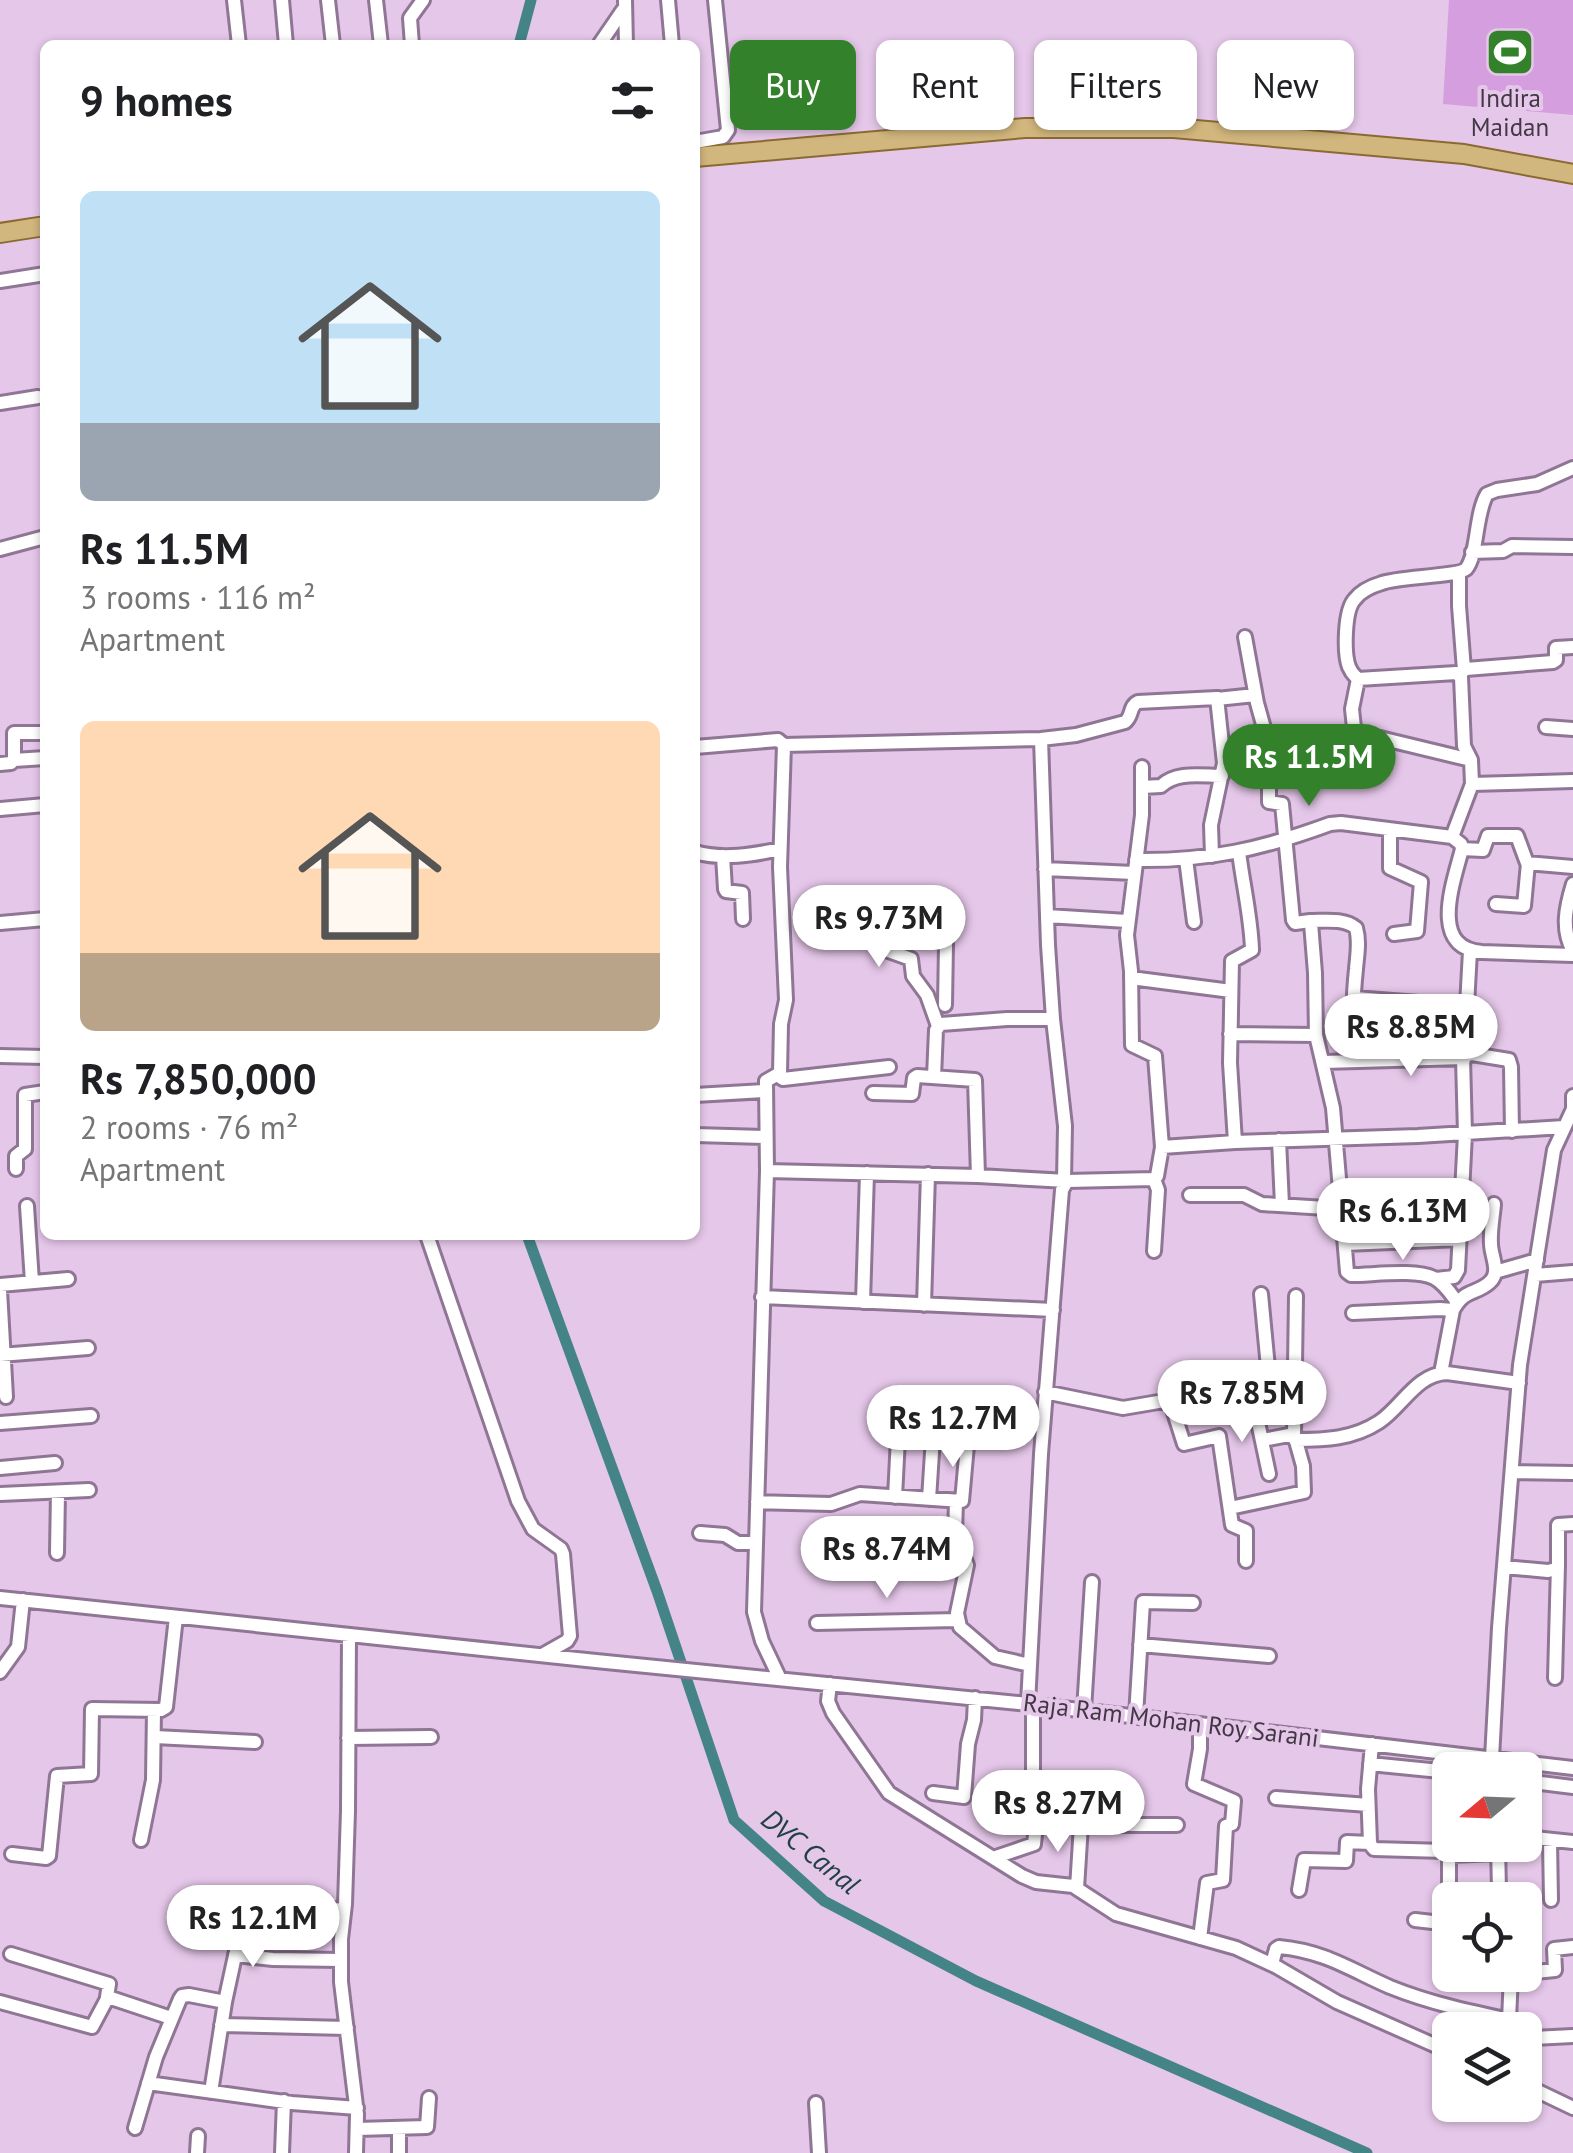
<!DOCTYPE html>
<meta charset="utf-8">
<style>
body{margin:0;font-family:"PT Sans",sans-serif;background:#f6f6f6;color:#202124;height:100vh;display:flex;flex-direction:column;font-size:38px;white-space:nowrap}
*{box-sizing:border-box;margin:0}
p{font-size:32px;color:#757577}
.icon{flex:none;width:55px;height:55px;fill:none;stroke:currentColor;stroke-width:2;stroke-linecap:round;stroke-linejoin:round}
.map{position:relative;flex:1;overflow:hidden}
.sheet{position:absolute;left:40px;top:40px;width:660px;height:1200px;display:flex;flex-direction:column;background:#fff;border-radius:15px;box-shadow:0 2px 8px #0004}
.sheet>*{flex:none}
.top-card{position:absolute;left:730px;top:40px;width:692px;height:90px;display:flex;gap:20px}
.needle{width:65px;rotate:251deg}
.buttons{position:absolute;left:1432px;top:1752px;display:grid;gap:20px}
.buttons a{display:grid;place-items:center;width:110px;height:110px;border-radius:15px;background:#fff;box-shadow:0 2px 8px #0004;font-size:50px}
.price{position:absolute;translate:-50% -85px;padding:0 22px;border-radius:35px;background:#fff;color:#222;font-size:32px;line-height:65px;filter:drop-shadow(0 2px 5px #0008)}
.price::after{content:'';position:absolute;left:50%;top:60px;width:30px;height:22px;margin-left:-15px;background:inherit;clip-path:polygon(0 0,100% 0,50% 100%)}
.price.on{background:#33812a;color:#fff}
ul{padding:0;list-style:none}
li{display:grid;align-content:center;gap:20px;height:530px;padding:0 40px}
li span{display:grid;place-items:center;height:310px;border-radius:15px;color:#555}
li>.icon{margin-inline-start:auto}
span .icon{width:180px;height:180px;fill:#fffc;stroke-width:1}
li b{font-size:42px}
h2{display:flex;justify-content:space-between;align-items:center;height:120px;padding:0 40px;font-size:42px}
.pill{padding:0 35px;border-radius:15px;background:#fff;box-shadow:0 2px 8px #0004;font-size:35px;line-height:90px}
.pill.on{background:#33812a;color:#fff}
.map>svg:first-child{display:block}
</style>
<div class="map">
<svg width="1573" height="2153" viewBox="0 0 1573 2153">
<rect width="100%" height="100%" fill="#e5c7e9"/>
<path fill="#d59ede" d="M1449,0h124v115l-130,-11z"/>
<g fill="none" stroke-linecap="round" stroke-linejoin="round">
<path stroke="#448488" stroke-width="11" d="M519,45l12,-45
M527,1235l130,356 77,229 90,81 152,80 391,172"/>
<g stroke="#907695" stroke-width="18">
<path id="minor" d="M234,0l5,45
M282,0l4,45
M328,0l5,45
M376,0l5,45
M625,0l1,45
M668,0l4,45
M412,45l-2,-27 13,-18
M599,45l24,-35
M695,142l28,-5 5,-7 -13,-130
M0,281l45,-7
M0,403l38,-6
M0,549l45,-12
M1472,552l31,-1 9,-5 61,1
M1459,573v33l5,64
M1245,637l12,66 12,43v56l13,2 11,116 2,3 15,-2 1,2 4,50 1,62 17,73 14,164 4,3c22,0 65,-6 83,3 10,5 17,16 23,24
M1459,674l7,-5 87,-7 3,-2v-12l17,-1
M1217,699l38,-4
M1546,727l27,2
M1355,737l-3,-28 6,-30
M1311,738h69l91,22
M1041,739l35,-4 49,-13c8,-6 4,-16 13,-20l79,-4 7,65 -13,62 1,31
M695,747l83,-7 6,5
M14,760l31,-2
M0,764l11,-1 3,-3v-27h31
M1472,784l101,-3
M1142,787l19,-1c15,-15 41,-10 61,-10
M0,809l45,-4
M1390,830v38l31,14 -4,49 -23,3
M1452,837l9,7 1,5c-8,32 -34,99 20,103l91,3
M1462,849l21,1 5,-14h29l10,27 46,4
M695,852c27,8 58,3 85,-3
M723,856l2,33 1,2 16,2 1,26
M1186,859l8,63
M1136,860c73,1 126,-11 194,-36l11,-1 111,14 20,-53 -1,-24 -7,-14 -3,-69 -5,-4 -98,6c-5,-5 -6,-5 -9,-12 -5,-13 -5,-57 6,-68 6,-8 17,-13 27,-16 16,-6 77,-7 84,-14 12,-14 9,-55 21,-75l10,-4 40,-6 36,-16
M1045,869l89,4
M1573,884c-7,23 -12,45 0,67
M1496,904l28,2 4,-43
M1047,916l80,5
M1310,921c15,0 34,-3 46,7 4,14 1,28 0,41 -3,29 -6,65 9,90
M0,923l45,-4
M884,942l2,8 25,9 2,17 14,19 11,31
M1131,978l100,13
M1355,998l89,7
M945,1005l1,-61
M1230,1034l86,1
M0,1056l45,1
M1461,1057l11,-3 37,6 2,7 1,64
M1464,1060l6,-109
M1324,1062l139,-4 2,76 -7,136 -4,7 -18,2
M777,1075l6,4 106,-12
M934,1077l2,-47 5,-6 66,-5h46
M873,1093l39,1 2,-16 3,-2 58,4 3,96
M695,1095l71,-4
M695,1135l71,2
M1279,1140l3,65
M1235,1142l-5,-79 2,-102 20,-11c-1,-33 -9,-65 -13,-98
M1162,1147l73,-5 183,-6 146,-9
M16,1169v-13l9,-7v-54l20,-3
M767,1171l211,5 89,5
M1154,1179l4,11 -4,61
M1190,1195h54l18,9 80,5
M27,1206l5,76
M427,1235l91,266 15,28 28,20 2,5 7,82 -3,5 -23,13
M1345,1244l115,-5
M1495,1272l42,-12
M1535,1275l38,-3
M0,1285l68,-6
M0,1290l6,107
M1261,1294l8,84
M762,1297l291,13
M863,1302l4,-129
M924,1305l4,-131
M1353,1313l87,-4 13,1
M0,1355l88,-7
M1441,1373l12,-63c12,-22 23,-15 37,-28 11,-10 1,-26 1,-38 -1,-13 2,-27 3,-40
M1045,1392l78,16 47,-8 14,44 35,-8 13,89 14,6v30
M1171,1403l54,-17 68,-13
M1255,1408l14,66
M0,1423l91,-7
M1263,1440l31,-6
M1295,1440c30,0 58,-1 84,-18 23,-15 37,-48 68,-49l72,10
M0,1468l55,-5
M1512,1472l61,1
M0,1494l89,-4
M895,1497l3,-59
M929,1499l4,-62
M956,1501l-1,34 12,30 -10,48 3,14 35,30 35,8
M757,1502l74,2 29,-10 102,7 6,-67
M1230,1508l74,-16 -1,-26 -9,-32 2,-138
M700,1533l25,2 13,8h17
M57,1553l1,-61
M1504,1567l44,4 8,-2 2,-4v-40l15,-1
M0,1598l596,63 432,43 545,64
M817,1623l140,-3
M349,1635l-1,176 -3,93 -4,35v43l16,132 -1,39
M1140,1645l129,11
M0,1672l18,-25 5,-47
M1555,1678l3,-113
M780,1679l-18,-38 -8,-29 13,-441 -1,-87v-3l14,-8 1,-49 5,-24 -6,-133 4,-122 257,-6 7,206 5,74 12,107 -1,54
M830,1684l-2,17 5,12 56,80 133,83 14,6 37,4 43,28 120,34 41,19 60,35 113,50
M1028,1704l13,-250 21,-264 5,-9 87,-2 3,-3 5,-29 -7,-91 -23,-11 -1,-74 -4,-36 15,-120v-48
M1033,1704v86l3,35h141
M1084,1710l8,-128
M1136,1716l7,-114 50,1
M1200,1724v25l-6,35 40,17 -2,23 -6,2 -3,54 -16,3 -7,55
M155,1737l100,5
M348,1738l83,-1
M1492,1758l7,-130 21,-263 34,-215 19,-41v-13
M1370,1764l80,8
M1525,1781l48,6
M933,1793l31,4 4,-53 6,-24 1,-22
M1276,1798l92,7
M1525,1837l48,5
M141,1840l12,-60 1,-70
M1550,1841l1,59
M1370,1844l4,5 71,2 4,6v38
M12,1854l34,4 3,-2 8,-80 34,-2 1,-65 69,1 5,-3 10,-90
M1449,1855l49,-2
M996,1857l38,-13 2,-19
M1449,1857l1,-45
M1077,1888l4,-63
M1299,1890l5,-30 42,1 1,-19 23,1 -2,-54 4,-45
M1492,1900v-7l7,-2 -1,-46
M1415,1920l35,4
M11,1954l98,30 -2,13
M235,1955l38,4 68,1
M1272,1964l4,-15 3,-2c45,4 72,23 111,40 42,17 86,26 130,35l2,8
M1525,1973l30,-3 -1,-21 19,-2
M0,2002l92,25 16,-30 63,21
M1509,2020l2,-45
M221,2025l126,3
M1525,2043l8,-5 40,-2
M148,2083l144,20 65,5
M1525,2085l48,23
M211,2092l14,-90 21,-97 10,-3 88,8
M816,2103l3,50
M135,2128l21,-71 24,-58 2,-3 7,-1 36,7
M399,2128v25
M357,2129l70,-2 2,-29
M197,2153l1,-17
M282,2153l2,-52"/>
</g>
<g stroke="#8b6a30" stroke-width="22">
<path id="major" d="M695,157l330,-29h149l290,26 109,20
M0,233l45,-7"/>
</g>
<use href="#minor" stroke="#fff" stroke-width="12"/>
<use href="#major" stroke="#d1b67d" stroke-width="18"/>
</g>
<defs>
<g id="stadium-square" transform="scale(2.5)"><rect x="-9" y="-9" width="18" height="18" rx="4" fill="#33812a" stroke="#e5c7e9"/><path d="M0-5a6.5 5 0 1 0 0 10a6.5 5 0 1 0 0-10ZM-3.5-1.8h7v3.6h-7Z" fill="#fff"/></g>
</defs>
<g fill-rule="evenodd">
<use href="#stadium-square" x="1510" y="52"/>
</g>
<g text-anchor="middle" dominant-baseline="central" stroke-width="8" stroke-linejoin="round" paint-order="stroke">
<g font-size="25" fill="#423744" stroke="#e5c7e9">
<text x="1510" y="98">Indira<tspan x="1510" dy="29">Maidan</tspan></text>
</g>
<g font-size="25" fill="#423744" stroke="#e5c7e9">
<text transform="translate(1171 1720) rotate(7)">Raja Ram Mohan Roy Sarani</text>
</g>
<g font-size="28" font-style="italic" fill="#214144" stroke="#e5c7e9">
<text transform="translate(811 1851) rotate(39)">DVC Canal</text>
</g>
</g>
</svg>
<div class="buttons">
<a><svg class="needle" viewBox="-14 -14 28 28"><path d="M0-13l5 13h-10z" fill="#e53935"/><path d="M0 13l5-13h-10z" fill="#757577"/></svg></a>
<a><svg class="icon" aria-label="locate" viewBox="0 0 24 24"><circle cx="12" cy="12" r="6"/><path d="M12 2v4M12 18v4M2 12h4M18 12h4"/></svg></a>
<a><svg class="icon" aria-label="layers" viewBox="0 0 24 24"><path d="M12 4l9 5-9 5-9-5zM3 14l9 5 9-5"/></svg></a>
</div>
<b class="price on" style="left:1309px;top:809px">Rs 11.5M</b>
<b class="price" style="left:879px;top:970px">Rs 9.73M</b>
<b class="price" style="left:1411px;top:1079px">Rs 8.85M</b>
<b class="price" style="left:1403px;top:1263px">Rs 6.13M</b>
<b class="price" style="left:1242px;top:1445px">Rs 7.85M</b>
<b class="price" style="left:953px;top:1470px">Rs 12.7M</b>
<b class="price" style="left:887px;top:1601px">Rs 8.74M</b>
<b class="price" style="left:1058px;top:1855px">Rs 8.27M</b>
<b class="price" style="left:253px;top:1970px">Rs 12.1M</b>
<div class="top-card">
<a class="pill on">Buy</a>
<a class="pill">Rent</a>
<a class="pill">Filters</a>
<a class="pill">New</a>
</div>
<section class="sheet">
<h2>9 homes<svg class="icon" aria-label="filters" viewBox="0 0 24 24"><path d="M4 7h16M4 17h16"/><circle cx="9" cy="7" r="2"/><circle cx="15" cy="17" r="2"/></svg></h2>
<ul>
<li><span style="background:linear-gradient(#bfe0f5 75%,#9aa5b1 0)"><svg class="icon" aria-label="home" viewBox="0 0 24 24"><path d="M3 11l9-7 9 7M6 9v11h12V9"/></svg></span><div><b>Rs 11.5M</b><p>3 rooms · 116 m²</p><p>Apartment</p></div></li>
<li><span style="background:linear-gradient(#ffd9b3 75%,#b9a48a 0)"><svg class="icon" aria-label="home" viewBox="0 0 24 24"><path d="M3 11l9-7 9 7M6 9v11h12V9"/></svg></span><div><b>Rs 7,850,000</b><p>2 rooms · 76 m²</p><p>Apartment</p></div></li>
</ul>
</section>
</div>
